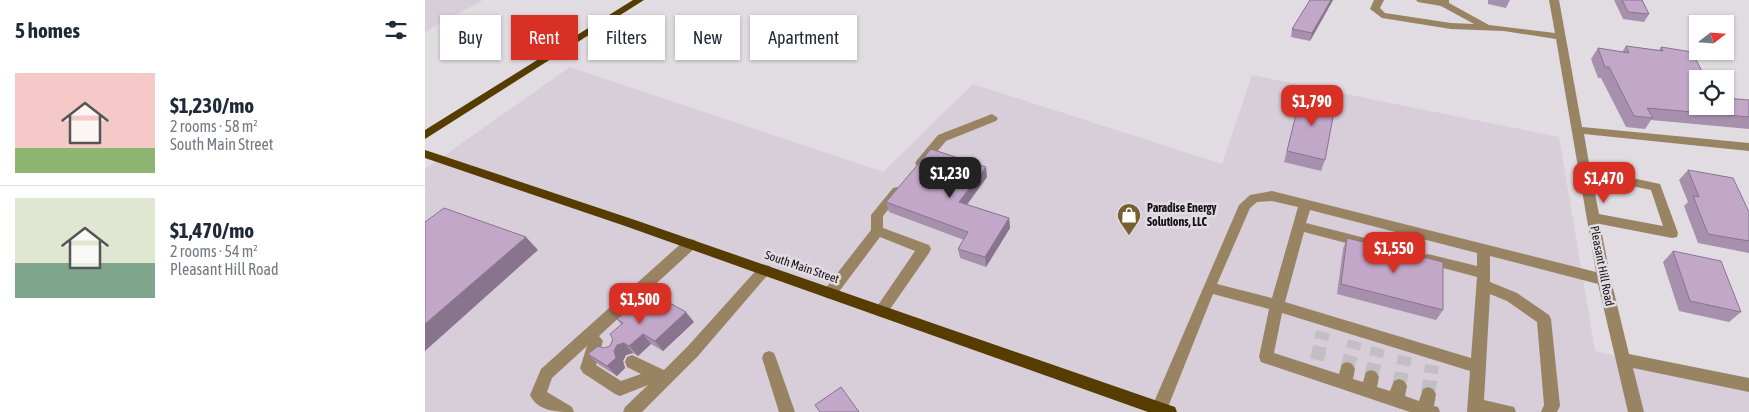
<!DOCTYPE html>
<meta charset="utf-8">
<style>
body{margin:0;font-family:"Asap Condensed",sans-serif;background:#f2f2f3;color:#1f2937;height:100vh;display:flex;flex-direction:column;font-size:19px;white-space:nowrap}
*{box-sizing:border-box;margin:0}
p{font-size:16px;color:#747a83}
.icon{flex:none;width:28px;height:28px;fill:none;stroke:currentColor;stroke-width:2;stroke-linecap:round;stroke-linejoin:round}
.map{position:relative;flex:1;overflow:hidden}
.side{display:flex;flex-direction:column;background:#fff;width:425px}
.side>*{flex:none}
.guide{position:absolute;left:15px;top:15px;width:475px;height:45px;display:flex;gap:10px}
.needle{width:32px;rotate:73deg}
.buttons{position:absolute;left:1264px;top:15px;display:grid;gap:10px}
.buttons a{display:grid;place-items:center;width:45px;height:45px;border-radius:0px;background:#fff;box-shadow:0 1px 4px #0004;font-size:25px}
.price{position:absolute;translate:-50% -42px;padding:0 11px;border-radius:10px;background:#d93025;color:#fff;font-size:16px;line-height:32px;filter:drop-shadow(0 1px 2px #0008)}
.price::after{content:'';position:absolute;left:50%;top:30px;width:15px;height:11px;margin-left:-8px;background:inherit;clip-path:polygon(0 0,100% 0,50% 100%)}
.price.active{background:#222;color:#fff}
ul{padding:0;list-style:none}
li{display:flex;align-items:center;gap:15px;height:125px;padding:0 15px}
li+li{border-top:1px solid #e0e1e3}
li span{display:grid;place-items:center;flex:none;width:140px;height:100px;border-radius:0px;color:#555}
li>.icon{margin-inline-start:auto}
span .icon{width:60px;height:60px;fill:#fffc;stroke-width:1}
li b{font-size:21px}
h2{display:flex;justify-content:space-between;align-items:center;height:60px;padding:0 15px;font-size:21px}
.pill{padding:0 18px;border-radius:0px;background:#fff;box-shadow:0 1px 4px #0004;font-size:18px;line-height:45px}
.pill.active{background:#d93025;color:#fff}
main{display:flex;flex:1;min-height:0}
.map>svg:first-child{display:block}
</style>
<main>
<section class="side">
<h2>5 homes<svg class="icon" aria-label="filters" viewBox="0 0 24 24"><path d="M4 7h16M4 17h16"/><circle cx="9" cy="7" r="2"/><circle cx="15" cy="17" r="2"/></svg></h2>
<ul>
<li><span style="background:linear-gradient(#f6c9c9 75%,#8fb573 0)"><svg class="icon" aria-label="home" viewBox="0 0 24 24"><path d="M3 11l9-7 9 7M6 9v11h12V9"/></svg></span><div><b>$1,230/mo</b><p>2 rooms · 58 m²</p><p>South Main Street</p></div></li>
<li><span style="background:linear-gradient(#dfe7d0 65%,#7fa58c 0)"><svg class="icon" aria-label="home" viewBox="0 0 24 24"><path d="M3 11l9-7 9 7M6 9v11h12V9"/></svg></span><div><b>$1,470/mo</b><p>2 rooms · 54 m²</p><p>Pleasant Hill Road</p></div></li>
</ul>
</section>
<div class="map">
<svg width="1324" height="412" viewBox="0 0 1324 412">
<rect width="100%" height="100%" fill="#e1dce2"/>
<path fill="#d7ceda" d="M0,0h58l-58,32z
M145,67l313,105 90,-88 249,80 30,-89 307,62 36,214 154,35v26h-1324v-243z"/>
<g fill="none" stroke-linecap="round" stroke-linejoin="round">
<path stroke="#c2bec3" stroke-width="14" stroke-dasharray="14 7" stroke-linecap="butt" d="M892,360l6,-28
M922,369l8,-28
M946,377l7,-29
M974,386l6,-30
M1003,394l4,-29"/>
<path fill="#988463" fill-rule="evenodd" d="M949,0h10l-4,8 5,5 66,10 23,1 -33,-18 -23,-4 -2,-2h33v3l40,22 66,8 -6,-33h10l23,127 167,16v8l-165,-17 6,35 70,15 18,49 -1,4 -5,1 -72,-14 11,56 18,74 120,24v14l-116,-24 11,44h-16l-30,-128 -108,-28v26l27,11 32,22 2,4 9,87 -3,6h-16l3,-7 -7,-83 -30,-21 -17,-7 -6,106 30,7 2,5h-49l3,-41 -188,-58 -8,40 65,21 3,-10 5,-2 5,2 3,5 -2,10 10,3 3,-10 5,-2 5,2 3,5 -2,10 13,4 4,-10 5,-2 5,2 3,5 -2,10 14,5 4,-12 5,-2 5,2 3,5 -2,12 4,1 2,5h-30l-149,-50 -2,-5 10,-48 -56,-15 -47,118h-14l-1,-3 88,-204 11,-10 22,-4 324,81 -40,-233 -52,-8 -53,-2 -69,-11 -12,-9zM1167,178l59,12 12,36 -64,-12zM847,201l26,6 -26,91 -55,-14 33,-76 7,-6zM885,210l167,43v13l-49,-12 -5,1 -2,4 2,4 5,1 49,13 -6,81 -186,-56 19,-70 69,18 5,-1 2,-4 -2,-4 -5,-1 -67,-17z
M567,114l6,4 -2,3 -50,20 -21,25h-8l-2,-3 2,-3 21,-25z
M472,187l6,4 -20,25v12l46,17 2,4 -2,4 -43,62 -5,2 -5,-2 -2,-4 41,-60 -35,-14 -45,60 -5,2 -5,-2 -2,-4 2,-4 46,-59v-15l22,-27z
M265,239l5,1 2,4 -2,4 -96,88 4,5 -7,24 25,16 20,-7 -14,-7 -2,-5 2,-5 5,-2 32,15 24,-24 72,-80 5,-1 5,1 2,4 -74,86 -56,56h-19l2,-5 23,-22 -28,11 -5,-2 -32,-21 -3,-5 7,-22 -35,32 -5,14 25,15 2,5c-16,0 -36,0 -44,-17l11,-26 144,-129z
M344,351l5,2 2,5 19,54h-16l-17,-54 2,-5z"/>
<path fill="#573c00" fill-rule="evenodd" d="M208,0h11l-219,139v-9z
M0,150l210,70 534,185 6,2 2,5h-29l-523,-186 -200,-68z"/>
</g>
<path fill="#a790ad" d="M885,0h23l-23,41 -19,-4 1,-8z
M1063,0h22l-4,8 -18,-4z
M1189,0h28l7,14 -5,8 -21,-3z
M1201,46l33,4 2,-3 36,59 52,-6v29l-98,-9 -6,9 -19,-2 -25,-49h-3l-7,-19 7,-11 24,4z
M876,94l24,66 -4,11 -37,-9z
M1263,170l61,42v41l-51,-10 -14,-37 4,-4 -9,-22z
M562,177l-20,28 42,13 1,10 -24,39 -26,-9 -2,-9 6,-9 -75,-28 -3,-10z
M922,238l96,72 -7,10 -99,-26 6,-45z
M1248,251l68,61 -12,10 -50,-11 -16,-49z
M192,319l77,3 -31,29 -12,-7 -13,12 -5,-3 -7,2 -3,6 2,7 -8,8 -19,-12 -10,-10 22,-8 11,-22z"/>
<path fill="#88758d" d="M906,0h2l-23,41 2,-8z
M561,167l1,10 -26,35 -2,-10z
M584,218l1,10 -24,39 -1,-10z
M101,237l12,13 -113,101v-27z
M261,312l8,10 -31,29 -8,-10z
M218,334l8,10 -13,12 -9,-10z
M199,343l9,10 -7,2 -3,6 2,7 -8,8 -10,-10 10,-21z"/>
<path fill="#c2a7c9" stroke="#88758d" d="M885,0h21l-19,33 -20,-4z
M1197,0h20l7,14 -21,-2z
M1201,46l37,5 -2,-4 31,5 14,27h-9v27h28v-8l24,2v17l-102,-9 6,10 -19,-2 -25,-49h-4l-7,-19 31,5z
M876,94l35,7 -11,59 -38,-9z
M506,149l55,18 -27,35 50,16 -24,39 -27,-8 10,-17 -82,-30z
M1263,170l45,8 16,34v29l-41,-7 -15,-38 6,1z
M19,208l82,29 -101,87v-102z
M922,238l96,24v48l-102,-26z
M1248,251l48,10 20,51 -51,-11z
M223,291l38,21 -31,29 -12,-7 -14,12 -5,-3 -7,2 -3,6 2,7 -9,8 -19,-12 10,-8 6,2 6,-2 3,-7 -3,-5 13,-11 -6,-4z
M416,387l18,25h-39l-5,-7z"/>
<defs>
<g id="shop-pin" transform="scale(1.25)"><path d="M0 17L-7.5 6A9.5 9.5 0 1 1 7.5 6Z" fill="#785e30" stroke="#e1dce2"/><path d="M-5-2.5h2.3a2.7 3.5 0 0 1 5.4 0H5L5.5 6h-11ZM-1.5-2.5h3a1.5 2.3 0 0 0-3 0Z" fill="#fff"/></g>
</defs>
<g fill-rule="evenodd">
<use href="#shop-pin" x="704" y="215"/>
</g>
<g text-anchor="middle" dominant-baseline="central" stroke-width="5" stroke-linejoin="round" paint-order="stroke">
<g font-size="12" font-weight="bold" fill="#141214" stroke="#e1dce2" text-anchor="start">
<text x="722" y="208">Paradise Energy<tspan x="722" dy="14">Solutions, LLC</tspan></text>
</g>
<g font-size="12" fill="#141214" stroke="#e1dce2">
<text transform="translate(1177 266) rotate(79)">Pleasant Hill Road</text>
<text transform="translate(377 267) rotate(19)">South Main Street</text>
</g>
</g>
</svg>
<div class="buttons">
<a><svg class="needle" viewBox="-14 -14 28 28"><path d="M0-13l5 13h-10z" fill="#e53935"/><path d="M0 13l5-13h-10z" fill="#747a83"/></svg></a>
<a><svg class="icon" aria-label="locate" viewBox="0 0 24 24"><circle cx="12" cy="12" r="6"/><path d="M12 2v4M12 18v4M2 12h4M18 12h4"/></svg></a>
</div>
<b class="price" style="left:887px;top:127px">$1,790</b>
<b class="price active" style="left:525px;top:199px">$1,230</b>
<b class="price" style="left:1179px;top:204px">$1,470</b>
<b class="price" style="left:969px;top:274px">$1,550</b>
<b class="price" style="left:215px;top:325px">$1,500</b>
<div class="guide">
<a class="pill">Buy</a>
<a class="pill active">Rent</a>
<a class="pill">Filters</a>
<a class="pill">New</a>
<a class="pill">Apartment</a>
</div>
</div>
</main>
